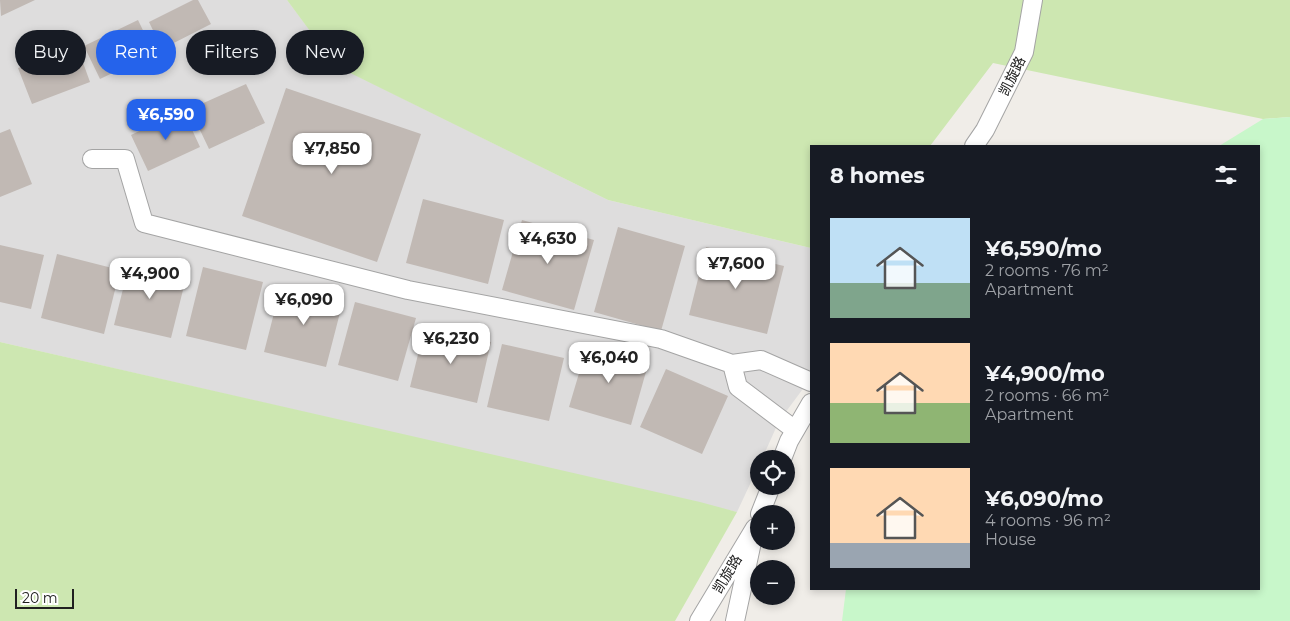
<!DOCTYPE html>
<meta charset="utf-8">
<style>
body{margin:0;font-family:Montserrat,"Noto Sans SC",sans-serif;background:#20242c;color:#f1f3f6;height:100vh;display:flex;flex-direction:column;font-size:19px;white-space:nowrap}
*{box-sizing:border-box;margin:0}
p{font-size:16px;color:#9ea1a6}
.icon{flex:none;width:28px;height:28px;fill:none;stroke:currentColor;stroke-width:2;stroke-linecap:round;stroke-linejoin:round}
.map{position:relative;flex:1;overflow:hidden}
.drawer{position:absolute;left:810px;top:145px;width:450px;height:445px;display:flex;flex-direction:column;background:#171b24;border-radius:0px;box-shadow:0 2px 8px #0003}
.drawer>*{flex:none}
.banner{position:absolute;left:15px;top:30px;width:475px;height:45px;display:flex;gap:10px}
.controls{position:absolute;left:750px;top:450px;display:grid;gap:10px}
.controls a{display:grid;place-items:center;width:45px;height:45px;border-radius:50%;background:#171b24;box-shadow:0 2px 8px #0003;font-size:25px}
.scale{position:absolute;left:15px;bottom:12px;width:59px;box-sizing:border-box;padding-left:5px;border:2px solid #202020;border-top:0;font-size:14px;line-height:18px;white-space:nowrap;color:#202020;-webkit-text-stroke:4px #fff;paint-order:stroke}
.price{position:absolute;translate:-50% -42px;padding:0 11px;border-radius:10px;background:#fff;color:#222;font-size:16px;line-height:32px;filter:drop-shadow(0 1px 2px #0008)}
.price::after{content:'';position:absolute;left:50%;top:30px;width:15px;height:11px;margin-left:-8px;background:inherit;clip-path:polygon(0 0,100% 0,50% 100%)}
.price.active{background:#2563eb;color:#fff}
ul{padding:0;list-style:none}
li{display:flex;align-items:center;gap:15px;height:125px;padding:0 20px}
li span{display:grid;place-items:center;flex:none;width:140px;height:100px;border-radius:0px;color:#555}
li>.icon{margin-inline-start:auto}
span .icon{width:60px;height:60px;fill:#fffc;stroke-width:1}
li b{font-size:21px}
h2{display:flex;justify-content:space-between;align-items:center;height:60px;padding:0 20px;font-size:21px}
.pill{padding:0 18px;border-radius:22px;background:#171b24;box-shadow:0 2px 8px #0003;font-size:18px;line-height:45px}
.pill.active{background:#2563eb;color:#fff}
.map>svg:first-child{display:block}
</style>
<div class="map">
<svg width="1290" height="621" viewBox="0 0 1290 621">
<rect width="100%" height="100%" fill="#f0ede8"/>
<path fill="#dedddd" d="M0,0h287l50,66 271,134 203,48v130l-32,43 -17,38h-3v6l-22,47 -737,-170z"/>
<path fill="#cde7b1" d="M287,0h1003v117l-27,2 -270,-56 -63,83h-119v102l-203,-48 -272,-134z
M0,342l700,160 37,10 -62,109h-675z"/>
<path fill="#c8f7ca" d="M1290,117v504h-448l4,-32h413v-443h-40l44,-27z"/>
<path fill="#c1b9b4" d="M0,0h35l-34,16z
M193,0h5l13,24 -49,25 -13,-27z
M138,20l16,33 -54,26 -16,-33z
M77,46l13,36 -58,22 -14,-36z
M246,84l19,39 -56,26 -19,-40z
M286,88l135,46 -44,128 -135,-46z
M183,110l17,37 -52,24 -17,-36z
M10,129l22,55 -32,13v-64z
M423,199l81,21 -16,64 -82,-21z
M522,220l72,20 -20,70 -72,-20z
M618,227l67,19 -24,85 -67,-19z
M0,245l44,10 -13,54 -31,-7z
M706,247l78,19 -17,68 -78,-19z
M57,254l63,16 -16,64 -63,-16z
M130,261l57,13 -16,64 -57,-13z
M203,267l60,15 -17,68 -60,-14z
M281,286l62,15 -17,66 -62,-15z
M355,302l61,16 -18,63 -60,-16z
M425,326l66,16 -14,61 -67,-16z
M588,343l61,18 -18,64 -62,-18z
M502,344l62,14 -15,63 -62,-14z
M666,369l62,27 -26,58 -62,-27z"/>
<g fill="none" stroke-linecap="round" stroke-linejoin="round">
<g stroke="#a4a4a4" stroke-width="20">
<path id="minor" d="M974,146l11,-16 39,-78 9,-52
M92,159h33l19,64 264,67 253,49 71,25 29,-4 50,22
M732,364l6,23 57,43
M782,459l7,-18 22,-38
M760,514l11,-28
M699,621l56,-93
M735,621l17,-79"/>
</g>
<use href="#minor" stroke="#fff" stroke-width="18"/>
</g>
<g text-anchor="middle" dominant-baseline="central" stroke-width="4" stroke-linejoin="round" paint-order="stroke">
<g font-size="14" fill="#202020" stroke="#fff">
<text transform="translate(1012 76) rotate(-64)">凯旋路</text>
<text transform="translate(727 574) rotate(-59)">凯旋路</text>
</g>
</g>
</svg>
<div class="controls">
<a><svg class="icon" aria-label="locate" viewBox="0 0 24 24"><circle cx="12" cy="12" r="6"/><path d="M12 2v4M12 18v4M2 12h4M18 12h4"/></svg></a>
<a>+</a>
<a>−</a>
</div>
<div class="scale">20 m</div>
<b class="price active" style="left:166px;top:141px">¥6,590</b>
<b class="price" style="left:332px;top:175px">¥7,850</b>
<b class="price" style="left:548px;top:265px">¥4,630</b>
<b class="price" style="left:736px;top:290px">¥7,600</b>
<b class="price" style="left:150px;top:300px">¥4,900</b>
<b class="price" style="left:304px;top:326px">¥6,090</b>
<b class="price" style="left:451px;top:365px">¥6,230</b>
<b class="price" style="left:609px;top:384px">¥6,040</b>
<div class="banner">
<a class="pill">Buy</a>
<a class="pill active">Rent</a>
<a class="pill">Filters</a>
<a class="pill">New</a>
</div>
<section class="drawer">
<h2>8 homes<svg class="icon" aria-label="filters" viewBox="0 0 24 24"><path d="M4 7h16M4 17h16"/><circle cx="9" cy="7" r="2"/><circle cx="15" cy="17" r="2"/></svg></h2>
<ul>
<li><span style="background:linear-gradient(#bfe0f5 65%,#7fa58c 0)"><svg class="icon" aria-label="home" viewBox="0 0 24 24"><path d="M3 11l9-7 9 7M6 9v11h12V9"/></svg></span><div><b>¥6,590/mo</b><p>2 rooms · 76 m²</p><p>Apartment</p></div></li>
<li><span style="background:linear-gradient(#ffd9b3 60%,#8fb573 0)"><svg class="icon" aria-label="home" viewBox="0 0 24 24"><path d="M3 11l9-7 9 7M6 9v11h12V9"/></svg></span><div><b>¥4,900/mo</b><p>2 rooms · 66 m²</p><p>Apartment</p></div></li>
<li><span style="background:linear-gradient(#ffd9b3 75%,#9aa5b1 0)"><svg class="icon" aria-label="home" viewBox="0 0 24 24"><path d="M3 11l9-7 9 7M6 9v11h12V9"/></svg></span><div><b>¥6,090/mo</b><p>4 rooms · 96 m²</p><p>House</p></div></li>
</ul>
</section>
</div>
